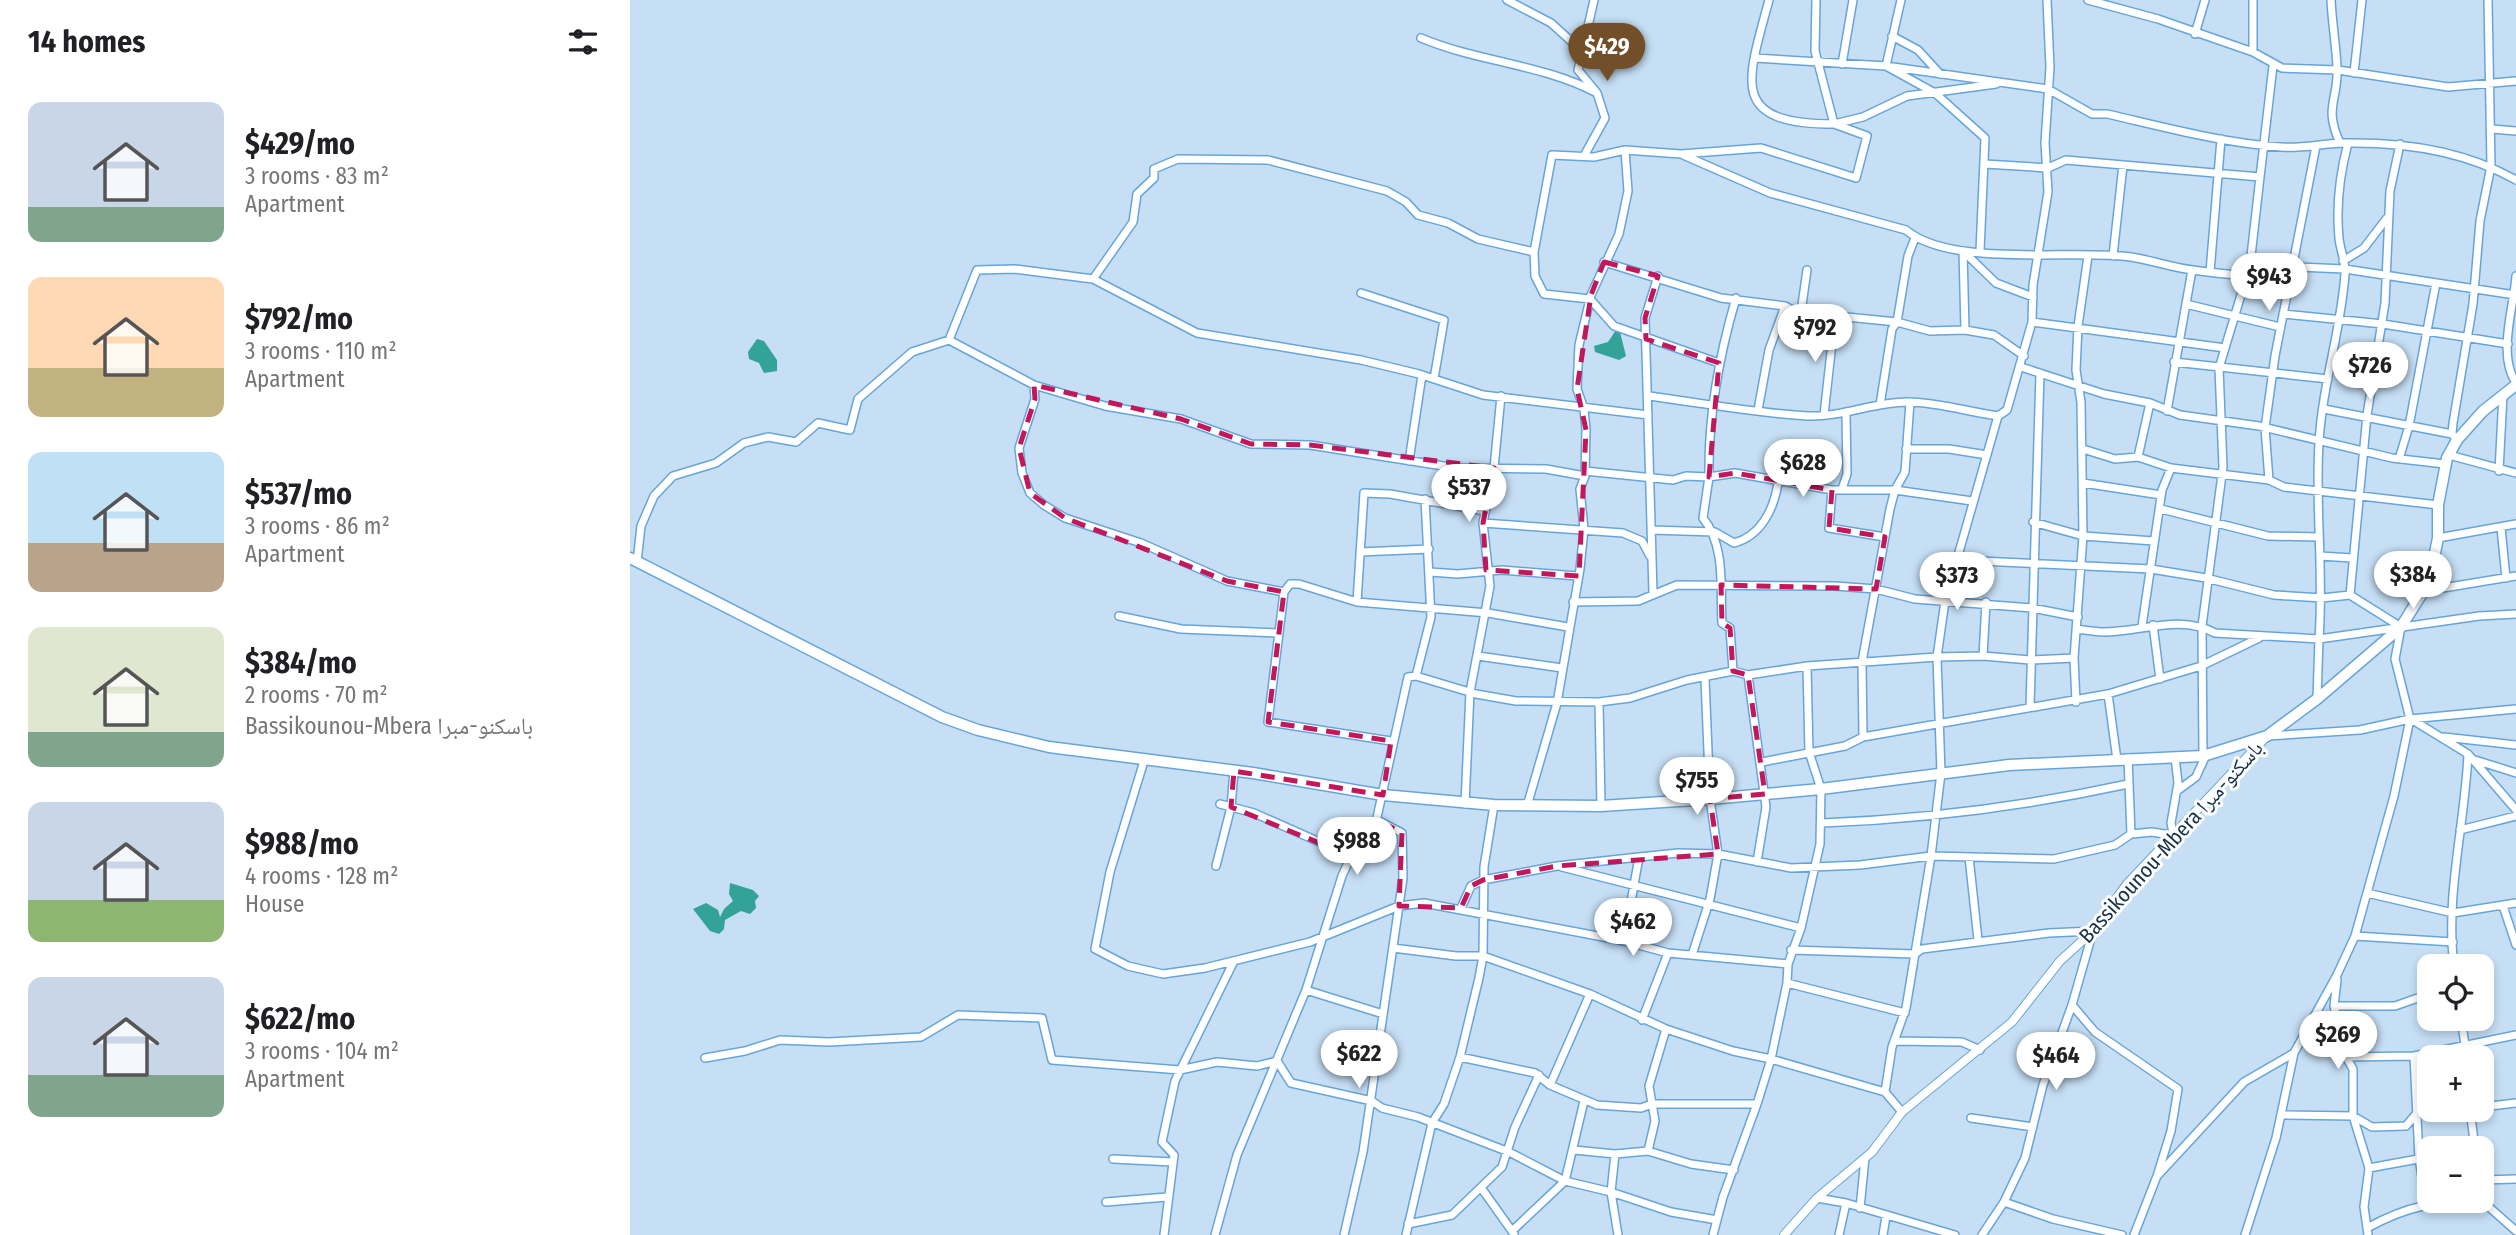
<!DOCTYPE html>
<meta charset="utf-8">
<style>
body{margin:0;font-family:"Fira Sans Condensed","Noto Naskh Arabic",sans-serif;background:#f6f6f6;color:#202124;height:100vh;display:flex;flex-direction:column;font-size:26px;white-space:nowrap}
*{box-sizing:border-box;margin:0}
p{font-size:23px;color:#757577}
.icon{flex:none;width:38px;height:38px;fill:none;stroke:currentColor;stroke-width:2;stroke-linecap:round;stroke-linejoin:round}
.map{position:relative;flex:1;overflow:hidden}
.side{display:flex;flex-direction:column;background:#fff;width:630px}
.side>*{flex:none}
.buttons{position:absolute;left:1787px;top:954px;display:grid;gap:14px}
.buttons a{display:grid;place-items:center;width:77px;height:77px;border-radius:14px;background:#fff;box-shadow:0 4px 10px #0003;font-size:35px}
.price{position:absolute;translate:-50% -60px;padding:0 16px;border-radius:24px;background:#fff;color:#222;font-size:23px;line-height:46px;filter:drop-shadow(0 2px 4px #0008)}
.price::after{content:'';position:absolute;left:50%;top:42px;width:21px;height:16px;margin-left:-10px;background:inherit;clip-path:polygon(0 0,100% 0,50% 100%)}
.price.on{background:#734f29;color:#fff}
ul{padding:0;list-style:none}
li{display:flex;align-items:center;gap:21px;height:175px;padding:0 28px}
li span{display:grid;place-items:center;flex:none;width:196px;height:140px;border-radius:14px;color:#555}
li>.icon{margin-inline-start:auto}
span .icon{width:84px;height:84px;fill:#fffc;stroke-width:1}
li b{font-size:30px}
h2{display:flex;justify-content:space-between;align-items:center;height:84px;padding:0 28px;font-size:30px}
main{display:flex;flex:1;min-height:0}
.map>svg:first-child{display:block}
</style>
<main>
<section class="side">
<h2>14 homes<svg class="icon" aria-label="filters" viewBox="0 0 24 24"><path d="M4 7h16M4 17h16"/><circle cx="9" cy="7" r="2"/><circle cx="15" cy="17" r="2"/></svg></h2>
<ul>
<li><span style="background:linear-gradient(#c9d6e8 75%,#7fa58c 0)"><svg class="icon" aria-label="home" viewBox="0 0 24 24"><path d="M3 11l9-7 9 7M6 9v11h12V9"/></svg></span><div><b>$429/mo</b><p>3 rooms · 83 m²</p><p>Apartment</p></div></li>
<li><span style="background:linear-gradient(#ffd9b3 65%,#c2b280 0)"><svg class="icon" aria-label="home" viewBox="0 0 24 24"><path d="M3 11l9-7 9 7M6 9v11h12V9"/></svg></span><div><b>$792/mo</b><p>3 rooms · 110 m²</p><p>Apartment</p></div></li>
<li><span style="background:linear-gradient(#bfe0f5 65%,#b9a48a 0)"><svg class="icon" aria-label="home" viewBox="0 0 24 24"><path d="M3 11l9-7 9 7M6 9v11h12V9"/></svg></span><div><b>$537/mo</b><p>3 rooms · 86 m²</p><p>Apartment</p></div></li>
<li><span style="background:linear-gradient(#dfe7d0 75%,#7fa58c 0)"><svg class="icon" aria-label="home" viewBox="0 0 24 24"><path d="M3 11l9-7 9 7M6 9v11h12V9"/></svg></span><div><b>$384/mo</b><p>2 rooms · 70 m²</p><p>Bassikounou-Mbera باسكنو-مبرا</p></div></li>
<li><span style="background:linear-gradient(#c9d6e8 70%,#8fb573 0)"><svg class="icon" aria-label="home" viewBox="0 0 24 24"><path d="M3 11l9-7 9 7M6 9v11h12V9"/></svg></span><div><b>$988/mo</b><p>4 rooms · 128 m²</p><p>House</p></div></li>
<li><span style="background:linear-gradient(#c9d6e8 70%,#7fa58c 0)"><svg class="icon" aria-label="home" viewBox="0 0 24 24"><path d="M3 11l9-7 9 7M6 9v11h12V9"/></svg></span><div><b>$622/mo</b><p>3 rooms · 104 m²</p><p>Apartment</p></div></li>
</ul>
</section>
<div class="map">
<svg width="1886" height="1235" viewBox="0 0 1886 1235">
<rect width="100%" height="100%" fill="#c6dff5"/>
<path fill="#33a297" d="M986,330l4,2 6,24 -7,4 -24,-8 -1,-6 14,-4z
M127,339l7,2 13,19v11l-13,2 -5,-10 -10,-4 -1,-7z
M100,883l23,7 6,6 -4,5 1,7 -6,6 -9,-3 -16,9 -1,9 -5,5 -9,-3 -17,-22 13,-6 12,7 2,7 4,-8 9,-8 -4,-7z"/>
<g fill="none" stroke-linecap="round" stroke-linejoin="round">
<g stroke="#66a5da" stroke-width="10">
<path id="minor" d="M877,0l44,23 32,29
M1139,0c-22,82 -41,124 65,124l-19,-73 1,-51
M1271,0l-15,66 49,27 50,45 -5,113
M1458,0l70,19 95,33 29,16 56,2 110,17 68,-6
M1701,0c1,22 5,45 6,67 2,33 -14,39 3,76
M1565,34l10,-34
M1262,36l26,14 22,24
M791,38c57,24 122,26 176,55
M1623,52v-52
M1125,58l131,8 162,23 44,25h15c57,13 115,29 174,33 21,2 43,-4 64,-4 58,-1 120,8 171,37
M1212,64l11,-64
M1724,73l8,-73
M1862,129l24,2
M1718,143c-8,30 -12,63 -9,95 1,12 7,24 6,36 -4,57 -23,112 -26,169 -4,65 5,130 0,196l160,-23 37,-2
M1053,155l87,38 136,37c45,38 167,19 225,27 21,3 41,11 62,13 18,3 36,4 54,6
M954,156l21,-38 -8,-25 -19,-23 16,-70
M1355,164l63,4 18,-8 194,17 13,-111
M1333,251l33,32 37,14
M1333,251l2,79
M904,252l18,-97 42,2 31,-7 56,4 80,-6 95,30 11,-42 -33,-12 29,-7 44,-21 89,-12
M1483,256l10,-91
M1713,261l21,-13 23,-30
M974,262l117,36 64,8 11,6 101,10 33,9 35,-1 29,5 30,21
M1620,265l95,4 170,26
M1580,272l11,-133
M1886,276c-2,31 -19,79 0,107
M463,279l104,54 164,27 58,14 64,21 165,20
M731,293l83,27 -10,59
M1556,304l94,23
M1171,312l6,-42
M1653,314l100,10 125,20
M1402,322l193,26
M319,340l85,45 71,21 76,13 70,25 59,1 146,23 90,1 39,7
M1544,362l154,17
M1391,367l83,27 46,9 30,12 79,11 133,32 53,6
M404,385l1,14 -16,49 3,25 8,20 14,12 21,13 76,25 86,38 57,11 6,-8h9l58,18 131,11 80,14
M1019,396c53,7 106,17 159,20 35,1 65,-14 100,-14 29,0 61,10 90,14
M1250,405l12,-76 5,-7 11,-66 7,-18
M1694,409l128,25
M1128,410l11,-60 16,-44
M1537,411l25,-141
M1194,415l11,-99
M1827,440l-5,-6 1,-11 20,-119 7,-83 11,-55 -3,-166
M1276,449h43l38,6
M1453,449l32,10 23,-2 33,11 98,12 15,7 154,18
M1819,455l67,18
M1508,457l12,-54
M1769,459l10,-33 27,-143
M779,461l13,-86
M955,471l88,9 13,-4 23,1c-1,-61 10,-121 27,-179
M1869,471l4,-76
M1639,480l-4,-52 10,-72 41,-210
M1453,483l78,12
M1212,489l5,-15 -1,-59
M1202,490l-3,38 56,9
M1531,509l107,27 50,1
M1403,522l50,14 71,5
M853,523l140,10 19,8 8,15
M1871,528l5,50
M1021,530l64,2 19,11c27,-7 40,-34 44,-60
M1808,538l78,-14
M730,552l69,-3
M1690,556l32,2
M1328,560l193,9 55,9 68,17 48,3 28,-3 51,32 -6,32 15,60 -16,77 -39,140 -18,39 -43,78 -50,29 -87,94 -23,59
M7,562l4,-36 13,-30 19,-20 43,-13 28,-20 24,-6 28,5 22,-19 32,7 8,-31 54,-47 37,-12 28,-70 38,-1 78,10 40,-57 4,-28 17,-16v-9l24,-10 90,1 119,31 19,11 12,13 30,8 30,16 56,13 1,24 9,18 46,5 24,27 105,37
M800,572l28,2 44,-4 75,6
M1799,582l14,6 73,-12
M654,592l-16,130 123,19
M1023,593l-8,-275 13,-42
M1720,595l17,-180 18,-112 5,-112 10,-47
M727,602l7,-109 26,1 95,17
M943,602l65,-1 39,-16 158,1 41,3 39,10 117,9 46,9
M489,616l62,13 97,4
M1523,625l7,54
M1512,626l20,-136 9,-22
M1446,629c9,1 19,3 28,3 37,0 76,-18 111,1l104,6 -2,60
M848,656l84,12
M1353,656l3,-54
M1103,671l-3,-43 -8,-5c-2,-34 4,-77 -19,-105l6,-41 26,-4 97,17h63l77,11
M1118,675l18,132 -9,55
M786,676l15,-59 -6,-118
M1478,694l9,66
M969,702l2,104
M1446,702l-2,-44 9,-122 -2,-134 -5,-32 2,-44 10,-70
M1400,707l10,-334
M1781,719l57,35 48,56
M1637,736l93,-6 50,-11 106,-10
M1233,737l-1,-75 28,-153 5,-19 10,-18 5,-70
M1814,737l72,8
M1573,756l-1,-130 21,-159 -4,-99 31,-103 10,-88
M1498,758l3,76
M1845,760l41,13
M514,761l-34,111 -15,77 33,17 35,8 42,-6 105,-26 89,-36 25,-3 200,38 44,12 120,11
M1132,762l83,-16 18,-9 245,-43 93,-28 58,-28
M1547,791l19,-14 10,-22
M590,804l34,9 97,43
M835,804l5,-112 20,-106 -7,-63 11,-55 7,-72
M897,806l30,-103 23,-134 4,-40 -4,-40 5,-13 1,-46 -2,-21 -7,-20 2,-44 12,-50 28,-61 9,-43 -3,-41
M1192,823c103,-4 205,-17 306,-39
M1830,830l56,-14
M1543,833l-2,-10 7,-40 -3,-26
M1339,857l9,83
M586,866l15,-59 3,-36
M932,867l239,61
M1737,893l86,20 63,-10
M1873,906l13,39
M831,908l10,-22 12,-6 74,-14 82,-9 39,-4 40,1 73,14 69,-3 71,-9 123,3 61,-14 16,-11 21,-2 19,3
M1725,936l98,6
M994,941l15,-84
M763,948l63,8h27l107,38 76,35 67,22 38,8 16,-76 1,-19 13,-36 19,-84 1,-55 -12,-37 -2,-86
M1161,950l124,4 7,-5 127,-16 44,-2 -21,74 -29,80 -18,73 -21,44 -22,33
M1062,955l18,-56 8,-45 -8,-55 -5,-120
M1824,966c-9,-70 11,-142 14,-212
M1707,980l-3,26 12,51 7,12v47l16,52 -5,39 4,28
M1157,983l118,30
M676,990l77,24
M1442,1005l23,27 83,57 -7,42 -13,42
M1704,1006h61l34,-12
M1831,1018l4,27
M1012,1020l26,-67
M1264,1041l68,1 18,8
M1784,1056l5,102 7,45
M830,1057l75,16 15,12 47,20 44,3 11,-4h105l14,-45 114,33
M1716,1057l68,-1 102,-21
M75,1058l40,-7 35,-11 49,2 92,-5 37,-22 84,3 10,42 128,10 37,-8 40,4 20,-5 14,22 81,18 10,7 36,9 91,35 56,29 46,11 7,43
M920,1085l40,-91
M1852,1107l34,-4
M1840,1110l5,38
M1272,1112l-17,-20 7,-45 14,-39 25,-152 10,-83 -4,-116 8,-56 53,-185 9,-6 25,-88 1,-37 15,-93 -3,-49 5,-76 -3,-67
M1652,1115l71,1 19,11 34,-1 10,-12 39,-4
M1341,1118l62,9
M944,1150l41,4 33,-3 43,13 43,6
M1018,1151l7,-30 -6,-35 17,-57
M985,1154l-4,38 60,20 46,8
M483,1159l60,3
M1739,1168l60,-11
M1852,1180l34,-1
M852,1189l32,45
M1187,1198l29,5 109,32
M1851,1200l35,31
M476,1202l61,-5
M1374,1202l49,17 69,16
M1230,1208l5,-50
M778,1224l44,-9 50,-48 13,-40 24,-52
M1737,1228c44,-24 65,-25 114,-27
M882,1231l53,-50 19,-80
M534,1235l10,-80 -12,-13 13,-61 59,-120
M585,1235l22,-80 69,-165 36,-114 9,-20 23,-25 34,-154 8,-1 60,18 40,7 83,1 31,-4 57,-18 46,-9 15,4 59,-9 130,-9 46,-1 47,4 44,-2
M714,1235l19,-83 40,-274 -1,-45 -25,-13
M776,1235l26,-112 12,-19 16,-47 19,-79 4,-22 1,-89 10,-62
M1083,1235l10,-38 34,-93
M1209,1235l7,-32
M1253,1235l3,-19
M1615,1235l31,-97 18,-85"/>
</g>
<g stroke="#66a5da" stroke-width="10">
<path id="tertiary" d="M1154,1235l33,-37 55,-46 30,-40 110,-90 48,-61 33,-30 34,-47 140,-148"/>
</g>
<g stroke="#66a5da" stroke-width="13">
<path id="primary" d="M0,558l312,159 36,13 71,17 204,26 130,22 111,10 107,1 109,-7 111,-10 188,-24 194,-9 64,-20 50,-37 84,-72 28,-45 9,-44v-33l9,-47 10,-18 26,-29 33,-26"/>
</g>
<use href="#minor" stroke="#fff" stroke-width="7"/>
<use href="#tertiary" stroke="#fff" stroke-width="8"/>
<use href="#primary" stroke="#fff" stroke-width="10"/>
</g>
<path fill="none" stroke="#c2185b" stroke-width="5" stroke-dasharray="14 9" stroke-linejoin="round" d="M974,262l54,14 -13,42 1,21 73,24 -10,114 26,-4 97,17 -3,38 56,9 -9,52 -155,-4 1,38 8,5 3,43 15,4 17,119 -55,5 8,55 -161,12 -74,14 -12,6 -10,22 -62,-2 3,-73 -21,-11 -30,34 -120,-49 3,-36 149,24 8,-54 -123,-19 16,-130 -57,-11 -162,-63 -35,-25 -11,-45 16,-49 -1,-14 147,34 70,25 59,1 184,23 -11,55 3,47 93,6 7,-146 -9,-41 14,-94z"/>
<g text-anchor="middle" dominant-baseline="central" stroke-width="6" stroke-linejoin="round" paint-order="stroke">
<g font-size="21" fill="#173146" stroke="#fdfdfd">
<text transform="translate(1541 842) rotate(-48)">Bassikounou-Mbera باسكنو-مبرا</text>
</g>
</g>
</svg>
<div class="buttons">
<a><svg class="icon" aria-label="locate" viewBox="0 0 24 24"><circle cx="12" cy="12" r="6"/><path d="M12 2v4M12 18v4M2 12h4M18 12h4"/></svg></a>
<a>+</a>
<a>−</a>
</div>
<b class="price on" style="left:977px;top:83px">$429</b>
<b class="price" style="left:1639px;top:313px">$943</b>
<b class="price" style="left:1185px;top:364px">$792</b>
<b class="price" style="left:1740px;top:402px">$726</b>
<b class="price" style="left:1173px;top:499px">$628</b>
<b class="price" style="left:839px;top:524px">$537</b>
<b class="price" style="left:1783px;top:611px">$384</b>
<b class="price" style="left:1327px;top:612px">$373</b>
<b class="price" style="left:1067px;top:817px">$755</b>
<b class="price" style="left:727px;top:877px">$988</b>
<b class="price" style="left:1003px;top:958px">$462</b>
<b class="price" style="left:1708px;top:1071px">$269</b>
<b class="price" style="left:729px;top:1090px">$622</b>
<b class="price" style="left:1426px;top:1092px">$464</b>
</div>
</main>
